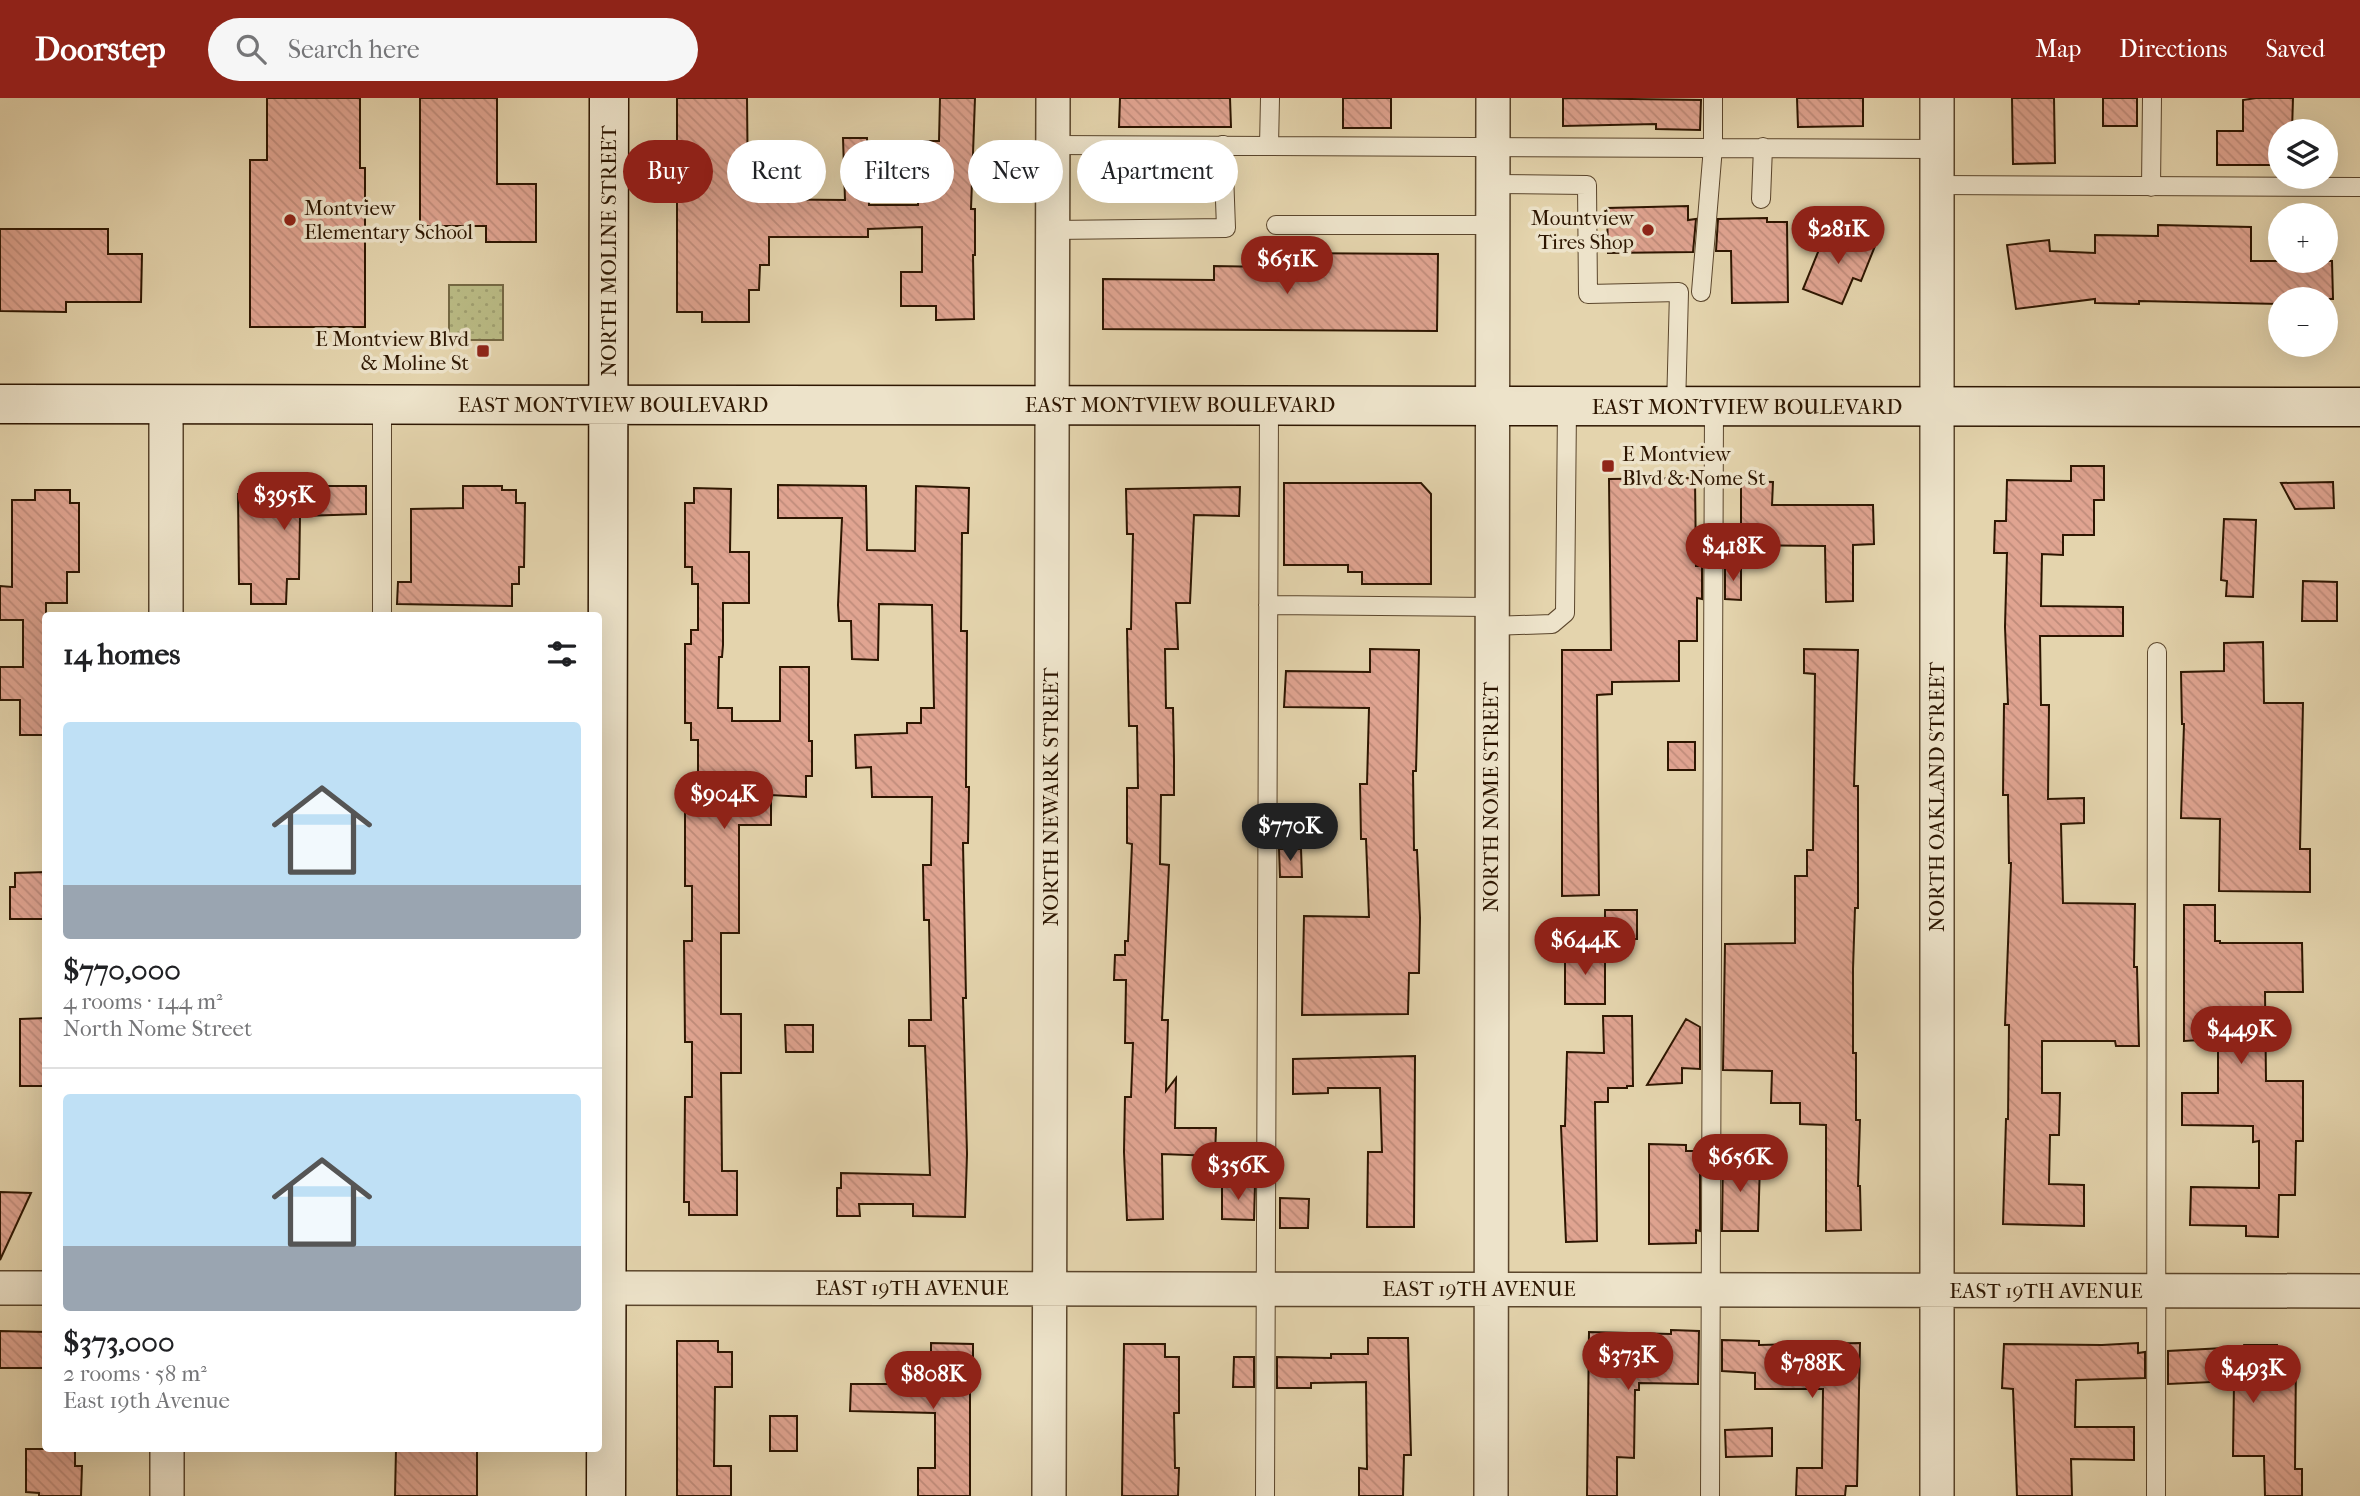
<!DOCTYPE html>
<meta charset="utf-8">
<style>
body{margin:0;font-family:"IM FELL French Canon",serif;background:#f6f6f6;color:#202124;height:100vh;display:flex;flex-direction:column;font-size:26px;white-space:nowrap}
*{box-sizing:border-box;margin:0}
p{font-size:23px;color:#757577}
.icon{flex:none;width:38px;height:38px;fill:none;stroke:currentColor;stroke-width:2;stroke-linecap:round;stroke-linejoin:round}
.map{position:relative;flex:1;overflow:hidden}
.side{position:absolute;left:42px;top:514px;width:560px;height:840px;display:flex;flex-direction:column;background:#fff;border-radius:7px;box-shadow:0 7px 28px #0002}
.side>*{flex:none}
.hud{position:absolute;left:623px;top:42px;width:665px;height:63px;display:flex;gap:14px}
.controls{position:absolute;left:2268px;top:21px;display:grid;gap:14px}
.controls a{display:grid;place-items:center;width:70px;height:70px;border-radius:50%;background:#fff;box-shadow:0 7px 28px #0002;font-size:35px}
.price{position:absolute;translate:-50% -60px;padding:0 16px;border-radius:24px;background:#8f2418;color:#fff;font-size:23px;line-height:46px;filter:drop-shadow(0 2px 4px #0008)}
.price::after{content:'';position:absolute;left:50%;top:42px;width:21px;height:16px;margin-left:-10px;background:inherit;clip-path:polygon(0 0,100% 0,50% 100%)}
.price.current{background:#222;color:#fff}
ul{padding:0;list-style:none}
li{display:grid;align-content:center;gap:14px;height:371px;padding:0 21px}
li+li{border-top:2px solid #e0e0e0}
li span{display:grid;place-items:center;height:217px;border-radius:7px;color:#555}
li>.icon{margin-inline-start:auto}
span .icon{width:126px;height:126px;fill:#fffc;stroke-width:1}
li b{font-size:30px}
h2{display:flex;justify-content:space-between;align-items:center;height:84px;padding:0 21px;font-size:30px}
.pill{padding:0 24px;border-radius:32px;background:#fff;box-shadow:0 7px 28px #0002;font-size:24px;line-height:63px}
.pill.current{background:#8f2418;color:#fff}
header{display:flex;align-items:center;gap:42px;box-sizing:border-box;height:98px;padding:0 35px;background:#8f2418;color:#fff}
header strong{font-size:33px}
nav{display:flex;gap:38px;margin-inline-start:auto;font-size:24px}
.search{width:490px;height:63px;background:#f6f6f6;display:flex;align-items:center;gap:18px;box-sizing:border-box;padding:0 24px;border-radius:38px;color:#757577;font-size:26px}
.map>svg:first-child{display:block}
</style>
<header>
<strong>Doorstep</strong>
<div class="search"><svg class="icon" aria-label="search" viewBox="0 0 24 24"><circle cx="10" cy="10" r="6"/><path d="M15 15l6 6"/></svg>Search here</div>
<nav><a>Map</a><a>Directions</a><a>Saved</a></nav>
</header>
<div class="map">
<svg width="2360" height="1398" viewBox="0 0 2360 1398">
<defs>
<pattern id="park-dots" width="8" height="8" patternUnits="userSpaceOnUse" patternTransform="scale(1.75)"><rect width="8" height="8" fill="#babb85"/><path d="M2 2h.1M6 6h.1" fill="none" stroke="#a0a071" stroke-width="1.8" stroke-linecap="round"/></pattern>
<pattern id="building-back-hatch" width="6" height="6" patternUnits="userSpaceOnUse" patternTransform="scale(1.75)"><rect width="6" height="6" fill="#e0a491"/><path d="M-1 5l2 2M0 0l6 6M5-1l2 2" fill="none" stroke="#c08c7b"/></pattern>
</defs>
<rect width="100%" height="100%" fill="#e4d4ad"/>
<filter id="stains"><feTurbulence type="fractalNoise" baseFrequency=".00286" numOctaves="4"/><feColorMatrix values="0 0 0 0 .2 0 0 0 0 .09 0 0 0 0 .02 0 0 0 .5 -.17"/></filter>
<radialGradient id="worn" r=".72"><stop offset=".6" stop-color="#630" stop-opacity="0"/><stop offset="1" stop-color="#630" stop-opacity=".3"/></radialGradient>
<path fill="url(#park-dots)" stroke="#746843" stroke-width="2" d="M449,187h54v55h-54z"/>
<path fill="url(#building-back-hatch)" stroke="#2d1601" stroke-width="2" d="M267,0h93v70h5v159h-115v-167h17z
M420,0h77v86h39v58h-50v-16h-66z
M677,0h70l1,101 97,1 -2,-62h24l2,67h49l2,-64h19l1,-43h35l-4,111h4v46h-2l1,64 -38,1v-14h-35v-34h21v-45l-54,2v8h-99v28h-9l-1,25h-10v32h-47v-10h-25z
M1120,0h110l1,29h-112z
M1343,0h48v30h-48z
M1563,0l138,2 -1,30 -44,-1v-5l-93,2z
M1797,0h66v28l-65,1z
M2012,0h42l1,65 -42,1z
M2103,0h34v28h-34z
M2256,0h37l-1,33h-12v11h-5v23h-58v-34h26v-31z
M1688,108v14l8,-1 -3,33 -85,1 -1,-45z
M1767,120v4h20l1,80 -56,1 -1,-52h-15l2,-32z
M2158,127l93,2v34h81l1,38h-53v5l-141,-3v3l-44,-1v-4l-79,10 -9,-64 42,-5 1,11 45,2v-18l63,1z
M0,131h108v25h34l-1,48h-75v10l-66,-1z
M1827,132l48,16 -14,35 -8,-3 -11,26 -39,-15z
M1277,155l161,1 -1,77 -334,-2v-50l111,1v-14l63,1z
M2071,368h33v34h-10v35h-31v20l-21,-1 -1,52 82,1v29h-83l1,69h8l-1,94 36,-1v25l-23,1 2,79 72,1 -1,63h3l2,79h-23l-1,-5h-73v52h18l-1,42h-9l-1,49 35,1v41l-81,-2 3,-105h2l1,-94h-4l6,-162h-2l-1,-68h-5l1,-91h4l-3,-77 2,-74h-13l1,-32h11l1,-41 64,1z
M1695,380l1,88h6v33l-5,-1v43h-18v40l-67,1v12l-15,1 2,200 -37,1v-246h49l-2,-171z
M1741,383l32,1 -1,23h101l1,39 -21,1v56l-27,1 -1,-56 -84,-1z
M2333,384l1,26 -39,1 -14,-26z
M1284,385h137l10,11v90h-69v-12h-14v-7h-64z
M778,387l88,1 1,64 48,1 1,-65 53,2 -1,45h-6l-1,98h6l-1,156h3l-1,56h-5l3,155h-3l4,156 -2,63 -52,-1v-12h-54l1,12h-23v-28h4v-15l89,2 -5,-129h-16v-26h22l-2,-100h-5l-1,-55h8l1,-68h-60l-1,-30 -15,1 -1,-33 52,-2v-10h14v-15h13l-2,-103 -53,-1 -1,56 -26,-1 -1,-38h-12l-1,-16 4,-87h-64z
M264,388h102v28l-66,2 -1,63h-12l-1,25h-35v-20h-12l-1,-90h10v-5h16z
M463,388h39v4h14v13h9l-1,64h-5v17h-7v22l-115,-2 1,-22h13v-73l52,-1z
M1240,389l-1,29 -45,-1 -4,88h-14l2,46h-13l1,59h7l1,51v36h-13l-1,69 9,1 -7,155h6l-2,71 10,-13 -1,50h41l-1,28 -53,-2 1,65 -36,1 -3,-68 1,-55h6l2,-54h-8l1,-63h-12l1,-25h10v-14h3l4,-97 -5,-1v-55h11l-1,-62h-8l-2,-97h4l2,-95h-6l-1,-45z
M694,390l37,1 -1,63h19v51h-26v42l-1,12h-3l-1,51h14v13h48v-54h29v74h3v35h-6v21l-35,-2v30h-32v108h-18v81h20v59h-20l1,98h15v44h-48v-13h-5l1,-105h7v-55h-7l-1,-101h8v-55h-7v-87h5v-14h8v-45h-7v-17h-6v-79h6v-14h7v-46h-6v-17h-7v-64h9z
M35,392h35v13h9v69h-12v31h-21v132h-26v-35h-20v-33h23v-47h-23v-34l12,1v-87h23z
M2224,421l32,1 -3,77 -27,-1 1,-15 -6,-1z
M1725,468l16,1v33l-16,-1z
M2303,483l34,1v39h-35z
M2263,544l1,61h39l-3,146h10v43l-91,-1 1,-72 -39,-1 3,-94h-2l-1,-52 43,-1v-28z
M1370,551l49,1 -3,121h-3l1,79h3l3,68 -1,55h-10l-1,41 -106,1 2,-99 65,1 -3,-78h-5l-1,-55h7l2,-76 -85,-1 2,-36 84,1z
M1804,551l54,1 -4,136h4v122h-3l-2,61v84h3v67h4l-2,66h2l1,44 -35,1v-106l-26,-1v-21h-29l1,-32 -49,-1 2,-126 70,-1v-67h12v-26h6l2,-176 -11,-1z
M1668,644h27v28h-27z
M1279,751h22l1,28h-22z
M46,774v47h-36v-32h5v-14z
M2184,807h31v36h5v2h82l1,49h-38l1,89h37v60h-7l-1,54h-16l-1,42 -32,-1v-10l-56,-1 1,-38 68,1v-47l-6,1v-16l-71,-1v-32h36v-54l-34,2z
M1605,812h32v29h-32z
M1565,852h40v54h-40z
M1603,918h29l1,70h-6v2h-19v14h-13l2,139 -31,1 -5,-116h4l2,-74 37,1z
M46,920v68h-26v-67z
M1686,921l14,8v42l-18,-1v15l-35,2z
M785,927h28v27h-27z
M1415,958l-1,171h-47l1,-75h14l-2,-64h-52v5l-35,1v-35z
M1649,1046l37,1v6h14v80l-4,-1v13l-47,1z
M1723,1053h16v12h21l-2,68h-36z
M1222,1086h33l-1,36 -32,-1z
M0,1094l31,1 -31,67z
M1280,1100l29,1 -1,29h-28z
M1671,1232l28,1 -1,53 -59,-1v7h-4l-1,68 -17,-1v39h-30l2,-164 82,2z
M0,1233l46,1v36h-46z
M1368,1240h40l3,117h-7l-1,41h-44v-28l8,1 -1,-87 -55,1v5h-34v-31l54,1v-4h37z
M1722,1242l37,1v4l101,-2 -3,143h-11l-1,10h-49l1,-28h25l1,-79h-68v-16l-33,-2z
M677,1243h41v11h14v35h-17l-1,79h17v30h-54z
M931,1245l42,1v40h-3v112h-52v-28h17v-55l-85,-2 1,-27h54v-31h26z
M2138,1245v10l7,-1v26l-69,2 -1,47h59v33l-63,-1 1,37h-55l-4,-107 -11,-1 2,-44 98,1z
M1124,1246h41v13h14v56h-5l1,55h4l-1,28h-56z
M2244,1247h33v12h19l-1,112h7v27h-37l-1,-40h-31l1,-75 -66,3v-33l75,-4z
M1234,1259h20v30h-21z
M770,1318h27v35h-27z
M1772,1330v28l-46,1 -1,-27z
M26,1351h49v17h7l-1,30h-42v-3l-13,-1z
M396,1351h81v47h-82z"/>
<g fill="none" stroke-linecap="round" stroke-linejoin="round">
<g stroke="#5b462c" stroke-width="20">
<path id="lane" d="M1053,47l884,4
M1269,48l1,-48
M1493,86l94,1 1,109 91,-2 -3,116
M1937,87l423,2
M2151,89l1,-89
M1761,101l2,-52
M1276,127h217
M1053,132l173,-2 -3,-83
M1701,194l12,-145v-49
M1268,507l223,2
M382,518v-211
M1491,528l61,-2 13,-11 2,-205
M1265,1398l4,-1090
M1710,1398l4,-1089
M2156,1398l1,-844"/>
</g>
<g stroke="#5b462c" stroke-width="36">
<path id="street" d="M166,306v212
M0,1190h46
M598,1190l1762,3
M167,1351v47
M1049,1398l4,-1398
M1491,1398l2,-1398
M1937,1398v-1398"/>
</g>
<g stroke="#2d1601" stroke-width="41">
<path id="secondary" d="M0,306l2360,3
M606,1398l3,-1398"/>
</g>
<use href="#lane" stroke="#ede3ca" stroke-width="18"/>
<use href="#street" stroke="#ede3ca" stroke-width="33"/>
<use href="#secondary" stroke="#ede3ca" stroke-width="38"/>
</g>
<g fill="#8f2418" stroke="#ede3ca" stroke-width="2.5">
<circle cx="290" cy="122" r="7"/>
<circle cx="1648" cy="132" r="7"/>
<rect x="476" y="246" width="14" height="14" rx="3.5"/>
<rect x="1601" y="361" width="14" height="14" rx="3.5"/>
</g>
<g text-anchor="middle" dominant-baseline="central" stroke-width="7" stroke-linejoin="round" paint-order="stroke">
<g font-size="21" fill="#2d1601" stroke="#ede3ca" text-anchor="start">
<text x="304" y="110">Montview<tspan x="304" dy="24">Elementary School</tspan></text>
<text x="1634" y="120" text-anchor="end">Mountview<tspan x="1634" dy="24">Tires Shop</tspan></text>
<text x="469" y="241" text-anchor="end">E Montview Blvd<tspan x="469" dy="24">&amp; Moline St</tspan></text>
<text x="1622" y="356">E Montview<tspan x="1622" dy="24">Blvd &amp; Nome St</tspan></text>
</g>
<g font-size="21" fill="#2d1601" stroke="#ede3ca">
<text transform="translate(609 153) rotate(-90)">NORTH MOLINE STREET</text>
<text x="613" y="307">EAST MONTVIEW BOULEVARD</text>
<text x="1180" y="307">EAST MONTVIEW BOULEVARD</text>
<text x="1747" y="309">EAST MONTVIEW BOULEVARD</text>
<text transform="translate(1051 699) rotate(-90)">NORTH NEWARK STREET</text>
<text transform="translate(1491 699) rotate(-90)">NORTH NOME STREET</text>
<text transform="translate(1937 699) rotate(-90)">NORTH OAKLAND STREET</text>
<text x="912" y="1190">EAST 19TH AVENUE</text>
<text x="1479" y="1191">EAST 19TH AVENUE</text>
<text x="2046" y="1193">EAST 19TH AVENUE</text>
</g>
</g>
<rect width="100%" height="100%" filter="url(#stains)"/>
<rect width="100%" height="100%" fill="url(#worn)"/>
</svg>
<div class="controls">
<a><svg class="icon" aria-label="layers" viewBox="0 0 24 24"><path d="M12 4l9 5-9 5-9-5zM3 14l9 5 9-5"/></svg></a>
<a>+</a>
<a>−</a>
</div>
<b class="price" style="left:1838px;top:168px">$281K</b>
<b class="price" style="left:1287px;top:198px">$651K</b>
<b class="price" style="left:284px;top:434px">$395K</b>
<b class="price" style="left:1733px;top:485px">$418K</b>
<b class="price" style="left:724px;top:733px">$904K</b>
<b class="price current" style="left:1290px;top:765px">$770K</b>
<b class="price" style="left:1585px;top:879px">$644K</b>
<b class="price" style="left:2241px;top:968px">$449K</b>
<b class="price" style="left:1740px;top:1096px">$656K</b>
<b class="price" style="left:1238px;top:1104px">$356K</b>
<b class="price" style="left:1628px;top:1294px">$373K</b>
<b class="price" style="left:1812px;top:1302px">$788K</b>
<b class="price" style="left:2253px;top:1307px">$493K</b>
<b class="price" style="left:933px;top:1313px">$808K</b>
<div class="hud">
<a class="pill current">Buy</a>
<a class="pill">Rent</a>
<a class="pill">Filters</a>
<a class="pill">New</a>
<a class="pill">Apartment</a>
</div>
<section class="side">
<h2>14 homes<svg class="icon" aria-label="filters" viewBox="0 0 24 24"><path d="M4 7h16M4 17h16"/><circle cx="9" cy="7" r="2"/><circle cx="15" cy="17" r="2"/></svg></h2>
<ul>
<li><span style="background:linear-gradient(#bfe0f5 75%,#9aa5b1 0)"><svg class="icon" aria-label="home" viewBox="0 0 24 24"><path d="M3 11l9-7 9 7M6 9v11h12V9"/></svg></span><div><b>$770,000</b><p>4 rooms · 144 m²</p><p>North Nome Street</p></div></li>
<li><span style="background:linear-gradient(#bfe0f5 70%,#9aa5b1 0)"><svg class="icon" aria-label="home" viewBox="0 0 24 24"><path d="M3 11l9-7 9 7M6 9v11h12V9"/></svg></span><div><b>$373,000</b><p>2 rooms · 58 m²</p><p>East 19th Avenue</p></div></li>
</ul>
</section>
</div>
